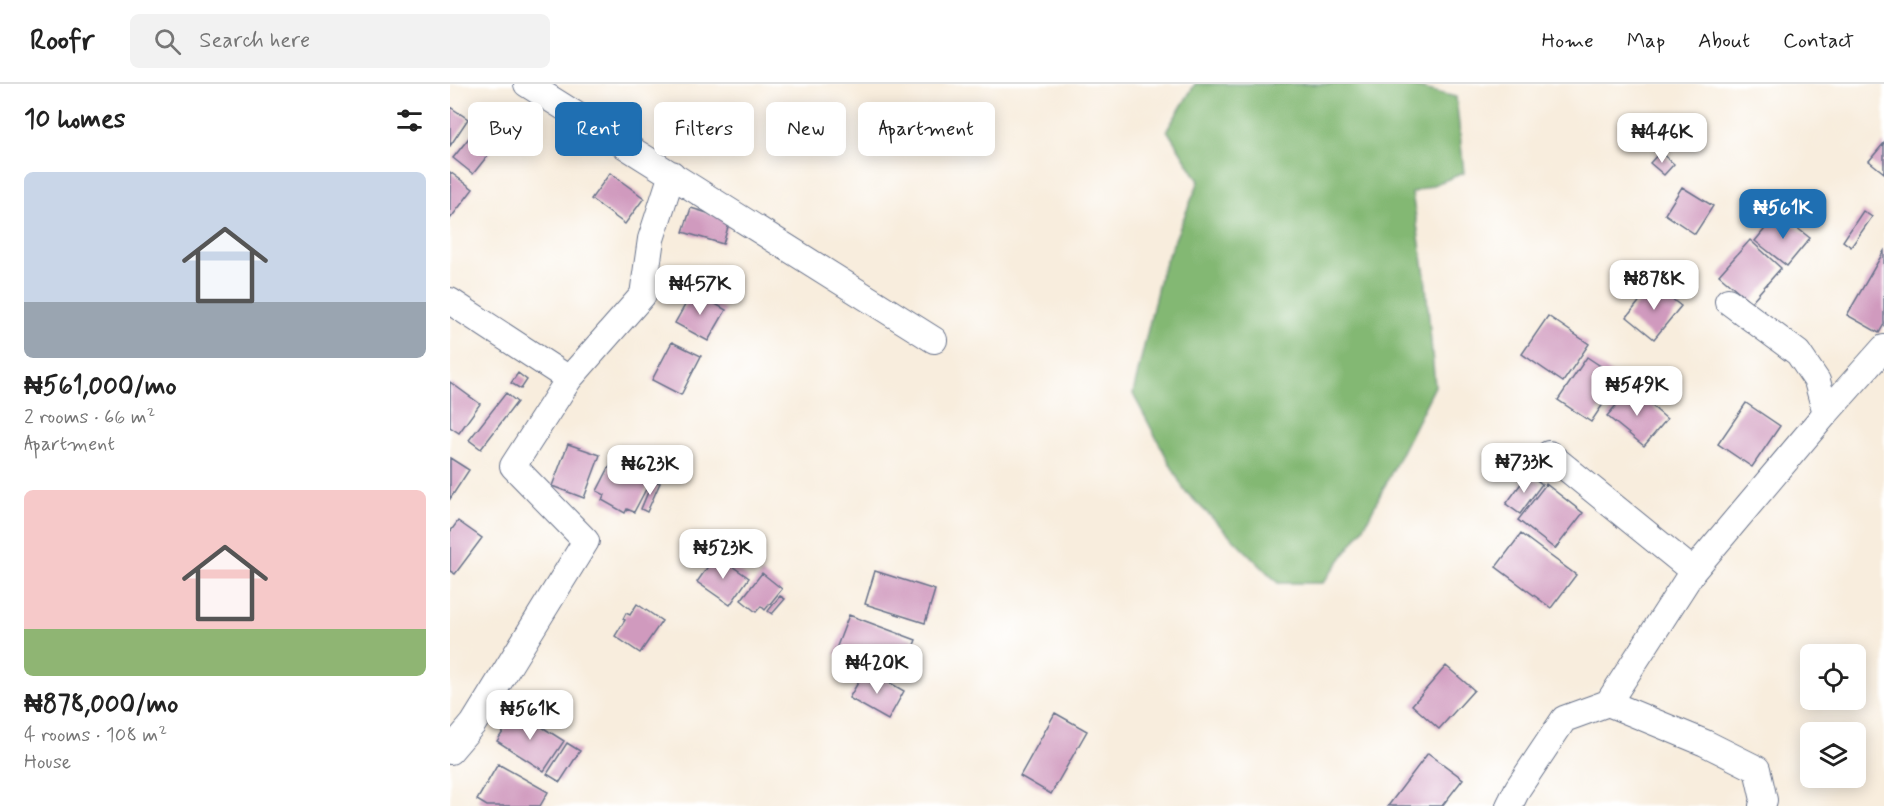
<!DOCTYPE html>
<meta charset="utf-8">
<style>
body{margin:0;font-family:Mynerve,sans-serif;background:#f2f2f2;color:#222;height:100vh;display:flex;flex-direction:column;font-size:22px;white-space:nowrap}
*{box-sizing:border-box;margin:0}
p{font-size:20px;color:#767676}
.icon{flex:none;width:33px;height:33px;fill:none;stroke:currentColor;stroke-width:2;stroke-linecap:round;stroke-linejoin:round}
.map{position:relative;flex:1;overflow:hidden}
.side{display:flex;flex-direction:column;background:#fff;width:450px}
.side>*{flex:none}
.banner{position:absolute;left:18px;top:18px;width:570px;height:54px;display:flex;gap:12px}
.fabs{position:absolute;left:1350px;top:560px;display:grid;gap:12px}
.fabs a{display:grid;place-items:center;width:66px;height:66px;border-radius:9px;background:#fff;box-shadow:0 3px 15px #0003;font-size:30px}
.price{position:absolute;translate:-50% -51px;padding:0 14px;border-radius:12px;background:#fff;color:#222;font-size:20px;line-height:39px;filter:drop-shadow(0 2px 3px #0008)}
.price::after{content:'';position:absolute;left:50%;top:36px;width:18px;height:14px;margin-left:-9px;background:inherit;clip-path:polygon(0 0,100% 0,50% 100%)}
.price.on{background:#1f6fb2;color:#fff}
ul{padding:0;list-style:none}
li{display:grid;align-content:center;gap:12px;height:318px;padding:0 24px}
li span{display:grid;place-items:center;height:186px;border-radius:9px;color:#555}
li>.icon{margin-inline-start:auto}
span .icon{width:108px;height:108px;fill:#fffc;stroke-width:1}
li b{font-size:26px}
h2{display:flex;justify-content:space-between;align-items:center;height:72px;padding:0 24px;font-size:26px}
.pill{padding:0 21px;border-radius:9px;background:#fff;box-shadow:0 3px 15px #0003;font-size:21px;line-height:54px}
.pill.on{background:#1f6fb2;color:#fff}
header{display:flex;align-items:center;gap:36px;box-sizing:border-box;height:84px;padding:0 30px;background:#fff;border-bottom:2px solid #e0e0e0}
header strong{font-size:28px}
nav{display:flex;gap:33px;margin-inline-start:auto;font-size:21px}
.search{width:420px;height:54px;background:#f2f2f2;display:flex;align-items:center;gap:15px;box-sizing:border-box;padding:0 21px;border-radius:9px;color:#767676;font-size:22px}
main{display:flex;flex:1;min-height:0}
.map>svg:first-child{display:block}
</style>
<header>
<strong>Roofr</strong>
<div class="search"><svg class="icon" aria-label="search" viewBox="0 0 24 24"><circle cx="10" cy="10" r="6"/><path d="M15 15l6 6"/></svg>Search here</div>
<nav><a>Home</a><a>Map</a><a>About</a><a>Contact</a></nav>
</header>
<main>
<section class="side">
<h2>10 homes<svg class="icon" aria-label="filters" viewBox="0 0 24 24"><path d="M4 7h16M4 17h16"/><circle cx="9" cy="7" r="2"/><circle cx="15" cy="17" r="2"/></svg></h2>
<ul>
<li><span style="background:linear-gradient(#c9d6e8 70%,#9aa5b1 0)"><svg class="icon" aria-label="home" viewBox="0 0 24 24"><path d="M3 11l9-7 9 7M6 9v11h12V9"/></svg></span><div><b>₦561,000/mo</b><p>2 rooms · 66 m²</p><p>Apartment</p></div></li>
<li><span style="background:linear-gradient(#f6c9c9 75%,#8fb573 0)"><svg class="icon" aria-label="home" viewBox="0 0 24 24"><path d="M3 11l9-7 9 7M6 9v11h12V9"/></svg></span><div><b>₦878,000/mo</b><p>4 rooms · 108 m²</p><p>House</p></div></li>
</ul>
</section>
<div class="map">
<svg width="1434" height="722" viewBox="0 0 1434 722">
<rect width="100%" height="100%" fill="#fff"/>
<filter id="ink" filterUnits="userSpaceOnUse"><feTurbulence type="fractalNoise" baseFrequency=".0167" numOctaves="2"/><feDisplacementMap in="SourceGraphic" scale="12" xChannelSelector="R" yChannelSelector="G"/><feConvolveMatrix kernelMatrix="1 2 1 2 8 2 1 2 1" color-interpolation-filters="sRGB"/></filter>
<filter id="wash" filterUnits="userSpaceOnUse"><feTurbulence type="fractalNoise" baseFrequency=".008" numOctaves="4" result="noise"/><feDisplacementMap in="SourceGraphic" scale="24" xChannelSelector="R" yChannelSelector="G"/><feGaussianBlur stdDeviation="1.35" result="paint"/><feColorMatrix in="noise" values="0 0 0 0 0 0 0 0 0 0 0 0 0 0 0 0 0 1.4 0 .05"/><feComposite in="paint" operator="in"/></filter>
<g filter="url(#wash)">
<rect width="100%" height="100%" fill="#f8eddd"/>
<path fill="#83b873" stroke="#4f7468" stroke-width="1.5" d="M745,0h209l52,13 8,76 -52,20 13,82 10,111 -72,143 -40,54h-45l-94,-93 -51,-96 28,-121 38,-92 -32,-51z"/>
<g id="blocks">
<path fill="#d09abe" d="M0,23l18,12 -18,27z
M26,45l20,16 -23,29 -20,-16z
M1434,59v30l-15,-12z
M1210,68l14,12 -10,11 -14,-12z
M0,88l23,17 -23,30z
M160,89l34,25 -19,26 -34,-25z
M1232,103l31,19 -18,28 -30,-20z
M241,124l39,12 -7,24 -40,-12z
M1413,127l9,6 -21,30 -8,-6z
M1328,129l32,25 -23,28 -32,-25z
M1300,156l31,28 -30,34 -32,-27z
M1434,167v73l-5,9 -32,-18z
M1203,200l28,22 -27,33 -27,-22z
M243,207l33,19 -18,31 -33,-18z
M1098,232l41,28 -26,38 -41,-28z
M222,258l29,14 -20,39 -29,-15z
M1137,273l33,22 -29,43 -33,-22z
M68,289l9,7 -6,9 -10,-6z
M0,298l30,22 -21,29 -9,-6z
M1181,304l36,31 -23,27 -37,-30z
M56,309l11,9 -36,47 -12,-9z
M1296,319l34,23 -28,41 -34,-23z
M118,360l32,11 -16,43 -32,-12z
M166,370l38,20 -20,38 -7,-3 -2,4 -23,-13 3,-5 -8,-4z
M0,374l19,12 -19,29z
M1078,390l14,10 -22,30 -14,-10z
M203,396l7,3 -13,29 -6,-3z
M1096,400l37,29 -28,36 -37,-29z
M8,437l24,17 -27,36 -5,-3v-39z
M1071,450l55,41 -25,33 -55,-41z
M266,471l33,23 -19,27 -33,-23z
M425,487l60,19 -10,33 -60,-19z
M312,489l20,16 -17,21 -4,-4 -5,6 -15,-12z
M330,512l5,3 -13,15 -4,-3z
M187,520l25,17 -22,32 -25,-17 10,-16 -2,-1 3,-6 4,2z
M399,531l67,25 -16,39 -66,-25z
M996,582l28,24 -35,39 -27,-24z
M416,585l38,22 -16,29 -39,-22z
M67,627l47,30 -20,30 -47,-30z
M605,629l32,18 -36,63 -31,-18z
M117,659l13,8 -20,31 -13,-8z
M978,669l35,26 -21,27h-54z
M48,680l50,28 -8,14h-53l-10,-6z"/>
</g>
</g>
<g filter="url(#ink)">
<use href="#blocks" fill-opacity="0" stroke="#68728a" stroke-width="1.5"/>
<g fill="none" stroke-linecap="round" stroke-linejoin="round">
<g stroke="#68728a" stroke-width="28">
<path id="minor" d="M77,0l407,256
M0,217l119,78 74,-84 8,-56 21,-65
M1278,217l70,52 19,28 9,32 -133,158 -85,132 97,40 52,26 7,31 -2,6
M1376,329l58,-65
M1099,370l144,117
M0,667l23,-27 113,-183 -73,-75 56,-87
M1059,722l9,-18 46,-69 44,-16"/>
</g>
<use href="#minor" stroke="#fff" stroke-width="26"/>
</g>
</g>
</svg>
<div class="fabs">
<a><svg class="icon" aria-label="locate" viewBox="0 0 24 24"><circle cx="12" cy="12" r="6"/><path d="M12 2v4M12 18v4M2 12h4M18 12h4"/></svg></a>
<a><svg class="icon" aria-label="layers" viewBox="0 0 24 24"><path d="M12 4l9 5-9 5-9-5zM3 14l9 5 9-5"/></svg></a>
</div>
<b class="price" style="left:1212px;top:80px">₦446K</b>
<b class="price on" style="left:1333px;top:156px">₦561K</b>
<b class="price" style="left:1204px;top:227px">₦878K</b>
<b class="price" style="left:250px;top:232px">₦457K</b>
<b class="price" style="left:1187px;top:333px">₦549K</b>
<b class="price" style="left:1074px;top:410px">₦733K</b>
<b class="price" style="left:200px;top:412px">₦623K</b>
<b class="price" style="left:273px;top:496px">₦523K</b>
<b class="price" style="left:427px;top:611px">₦420K</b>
<b class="price" style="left:80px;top:657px">₦561K</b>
<div class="banner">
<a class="pill">Buy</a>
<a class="pill on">Rent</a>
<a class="pill">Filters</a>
<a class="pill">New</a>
<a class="pill">Apartment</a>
</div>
</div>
</main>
